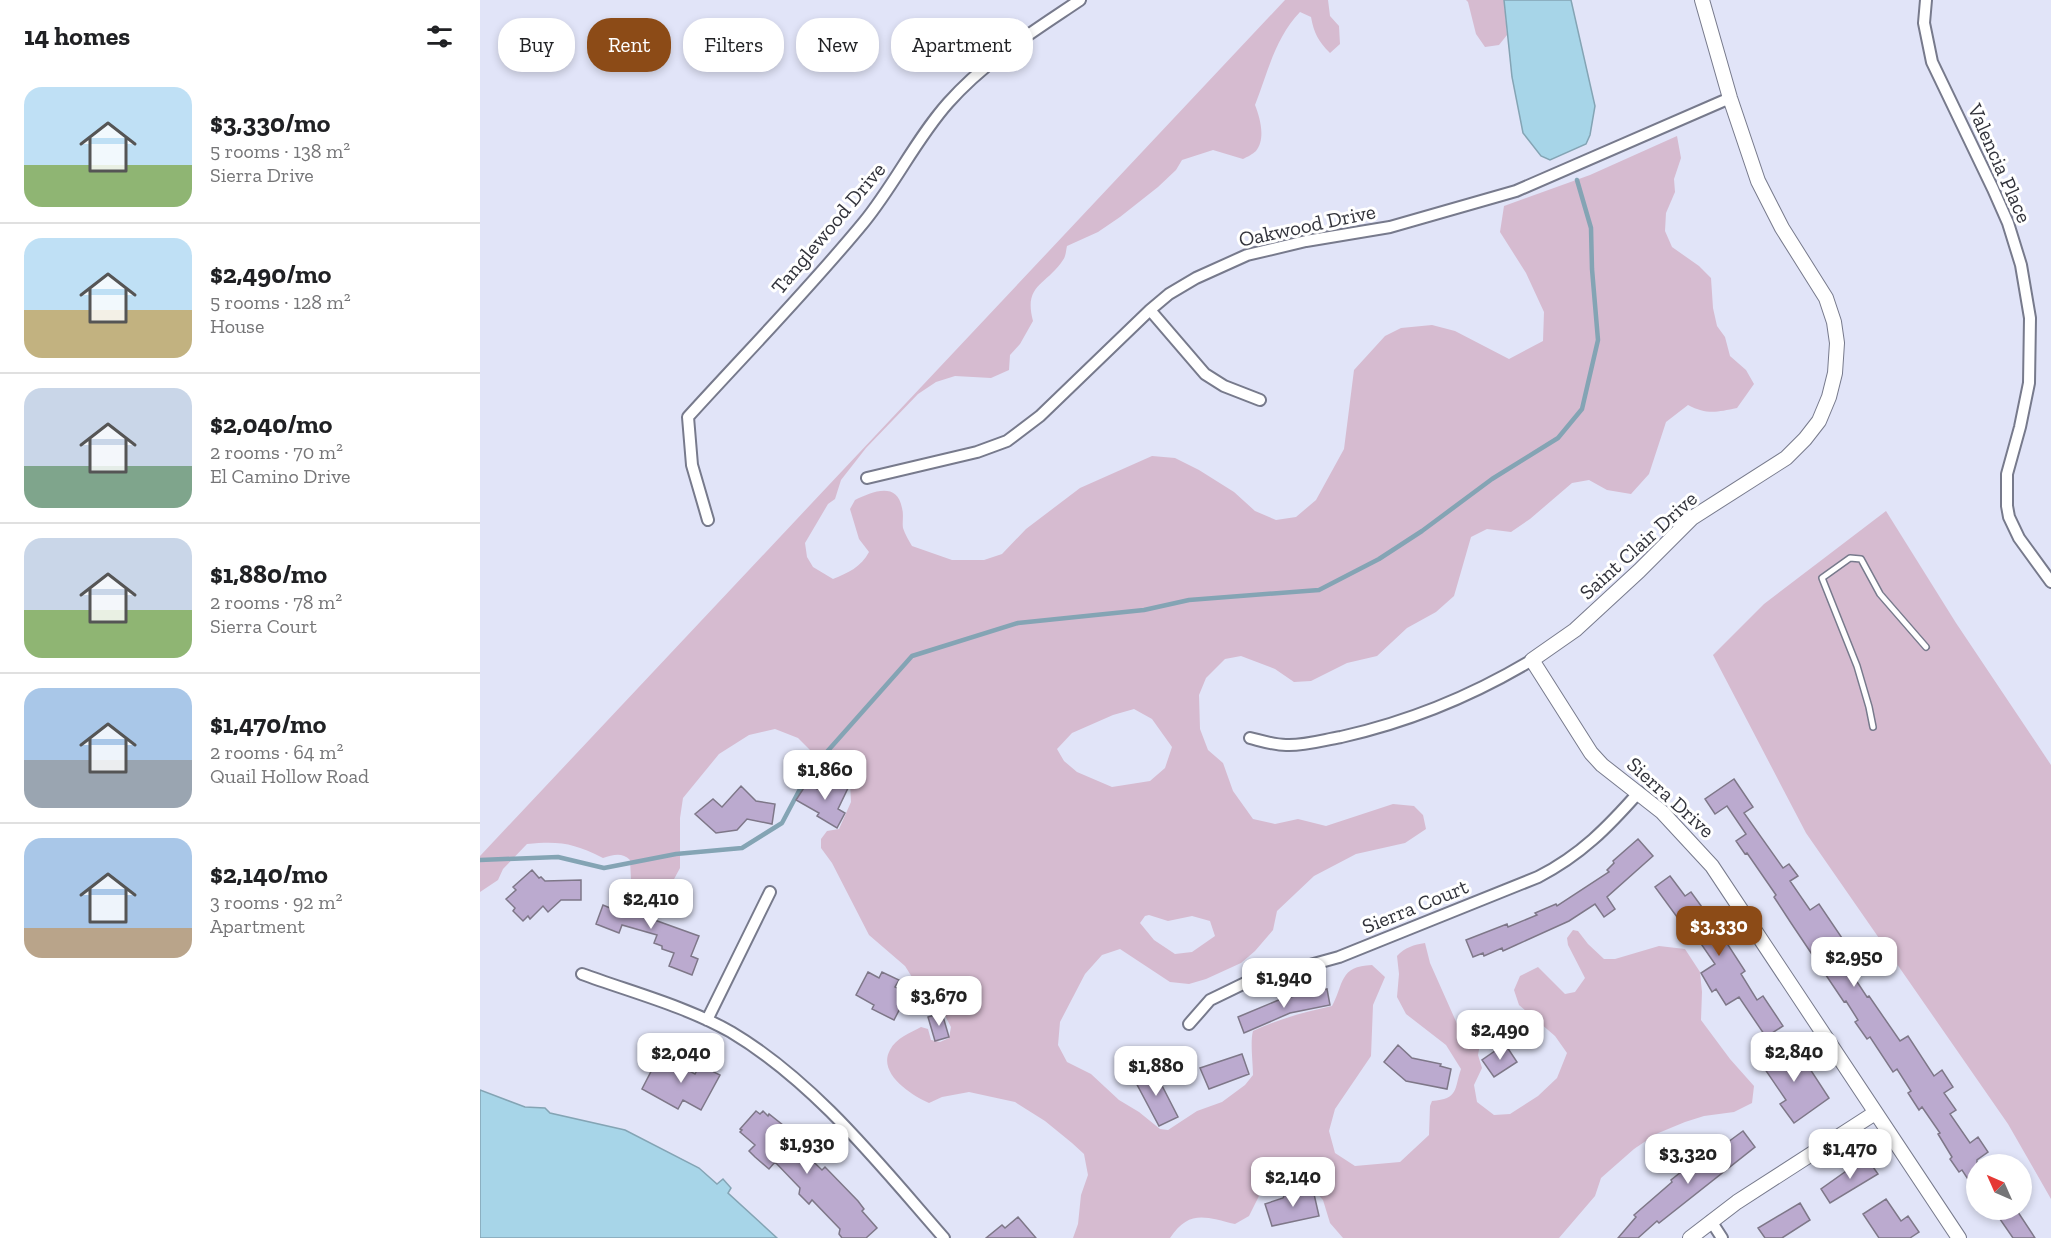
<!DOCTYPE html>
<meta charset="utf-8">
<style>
body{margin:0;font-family:"Zilla Slab",serif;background:#f6f6f6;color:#202124;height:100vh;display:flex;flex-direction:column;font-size:22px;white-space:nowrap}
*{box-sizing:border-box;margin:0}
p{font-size:20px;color:#757577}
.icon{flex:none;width:33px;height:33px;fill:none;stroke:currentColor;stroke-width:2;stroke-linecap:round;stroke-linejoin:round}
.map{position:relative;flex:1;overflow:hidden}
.sheet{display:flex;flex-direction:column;background:#fff;width:480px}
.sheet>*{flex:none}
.guide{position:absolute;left:18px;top:18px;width:570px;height:54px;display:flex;gap:12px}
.needle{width:39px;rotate:315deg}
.fabs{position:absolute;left:1486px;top:1154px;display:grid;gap:12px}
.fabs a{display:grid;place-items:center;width:66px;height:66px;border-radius:50%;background:#fff;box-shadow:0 3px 9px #0003;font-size:30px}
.price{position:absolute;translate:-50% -51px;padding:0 14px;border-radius:12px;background:#fff;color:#222;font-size:20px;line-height:39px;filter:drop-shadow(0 2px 3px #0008)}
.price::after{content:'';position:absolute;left:50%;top:36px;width:18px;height:14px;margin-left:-9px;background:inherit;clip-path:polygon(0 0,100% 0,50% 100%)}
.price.current{background:#8c4b17;color:#fff}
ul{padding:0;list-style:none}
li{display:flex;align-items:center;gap:18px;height:150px;padding:0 24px}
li+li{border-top:2px solid #e0e0e0}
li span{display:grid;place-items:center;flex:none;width:168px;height:120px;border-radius:18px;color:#555}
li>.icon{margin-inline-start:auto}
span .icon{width:72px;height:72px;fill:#fffc;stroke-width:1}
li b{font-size:26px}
h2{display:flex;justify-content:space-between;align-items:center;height:72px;padding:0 24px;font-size:26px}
.tag{padding:0 21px;border-radius:24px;background:#fff;box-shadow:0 3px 9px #0003;font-size:21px;line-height:54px}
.tag.current{background:#8c4b17;color:#fff}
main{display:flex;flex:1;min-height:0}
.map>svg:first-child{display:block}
</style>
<main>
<section class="sheet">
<h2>14 homes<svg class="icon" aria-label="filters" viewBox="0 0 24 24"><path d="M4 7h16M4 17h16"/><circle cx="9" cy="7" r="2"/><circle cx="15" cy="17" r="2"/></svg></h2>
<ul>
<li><span style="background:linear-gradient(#bfe0f5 65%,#8fb573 0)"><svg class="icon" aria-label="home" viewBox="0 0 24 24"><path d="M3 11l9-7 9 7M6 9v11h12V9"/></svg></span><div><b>$3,330/mo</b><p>5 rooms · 138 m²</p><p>Sierra Drive</p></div></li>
<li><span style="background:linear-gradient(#bfe0f5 60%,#c2b280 0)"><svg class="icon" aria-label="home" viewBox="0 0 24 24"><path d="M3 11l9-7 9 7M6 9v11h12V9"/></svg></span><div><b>$2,490/mo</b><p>5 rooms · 128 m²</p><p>House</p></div></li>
<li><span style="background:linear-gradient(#c9d6e8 65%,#7fa58c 0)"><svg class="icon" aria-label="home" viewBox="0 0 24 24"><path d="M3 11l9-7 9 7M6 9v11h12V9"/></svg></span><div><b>$2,040/mo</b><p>2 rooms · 70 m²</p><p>El Camino Drive</p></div></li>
<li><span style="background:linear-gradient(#c9d6e8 60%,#8fb573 0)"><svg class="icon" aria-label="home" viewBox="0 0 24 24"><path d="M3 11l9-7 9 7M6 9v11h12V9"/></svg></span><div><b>$1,880/mo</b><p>2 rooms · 78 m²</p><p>Sierra Court</p></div></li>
<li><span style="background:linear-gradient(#a9c7e8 60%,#9aa5b1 0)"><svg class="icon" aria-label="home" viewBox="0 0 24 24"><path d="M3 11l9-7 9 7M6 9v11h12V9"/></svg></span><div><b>$1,470/mo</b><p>2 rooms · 64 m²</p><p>Quail Hollow Road</p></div></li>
<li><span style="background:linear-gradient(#a9c7e8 75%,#b9a48a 0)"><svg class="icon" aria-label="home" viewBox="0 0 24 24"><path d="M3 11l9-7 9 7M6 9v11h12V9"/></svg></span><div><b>$2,140/mo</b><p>3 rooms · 92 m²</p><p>Apartment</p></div></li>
</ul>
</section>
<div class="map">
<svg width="1571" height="1238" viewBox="0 0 1571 1238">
<rect width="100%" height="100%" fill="#e1e4f8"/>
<path fill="#d6bbd0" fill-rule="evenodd" d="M805,0h43l2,16 9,10 1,18 -10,9c-12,-12 -16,-20 -19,-36l-11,-5c-25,26 -32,60 -45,93 5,13 11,33 1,46 -3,3 -9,6 -13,8l-30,-9 -31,10 -6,10 -18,17 -38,30 -22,15 -31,14c-1,4 -1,10 -4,14 -16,25 -40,24 -30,61l-13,23 -10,11 -1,15 -18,8 -36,-2 -19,6 -18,12 -52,54 -25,32 -6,19 -7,5 -23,39 2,14 6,10 20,12c15,-6 28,-12 36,-27l-10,-13 -9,-30 5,-9c17,-8 42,-19 47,8 2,7 0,14 1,20 2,6 6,13 9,18l40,14h32l18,-6 24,-25 54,-41 72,-32 23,2 24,12 35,22 21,19 21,9 20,-3 20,-17 28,-51 10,-79 31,-34 16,-8 31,-3 23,6 54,28 34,-18 1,-29 -18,-39 -26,-41 4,-26 86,-31 87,-39 4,22 -7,21 1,13 -9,21 -1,18 7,16 27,19 12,12 2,30 4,18 8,11 5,19 16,14 8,14 -17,24c-20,4 -30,7 -49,-3l-22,17 -17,52 -18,20 -24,-4 -18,-10 -17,3 -42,36 -19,13 -24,-3 -16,8 -17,59 -18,16 -29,16 -30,28 -30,7 -36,18 -17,1 -19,-13 -34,-13 -16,3 -19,19 -7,17 1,34 8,21 15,13 10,28 20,28 22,5 23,-5 28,7 67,-22 21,2 9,9 3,14 -21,14 -49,11 -42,22 -37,35 -4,19 -18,21 -14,12 -35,16 -17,5 -19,-2 -50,-33 -18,6 -17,19 -25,48 -2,23 9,17 24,12 28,26 20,12 21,17 8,1 29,-19 25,-9 23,-17 8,-10c0,-12 -3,-34 0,-44 26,-12 51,-19 79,-25 12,-22 7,-40 40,-41l13,12 -12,28 -2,51 -36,53 -6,22 6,22 20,13 45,-4 29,-27 1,-29 2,-5c27,-2 22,-12 29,-32l-15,-24 -40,-31 -9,-17 2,-23 -2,-18c8,-9 17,-11 28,-13l5,20 28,63 9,11 13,7 -2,11 4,13 -8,17 3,17 17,13 16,-1 28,-18 19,-18 10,-25 -12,-17 -36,-31 -5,-15 6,-14 18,-9 27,27 10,-2 10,-14 -17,-33 -1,-7 6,-8 5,1 10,13 16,15h11l44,-13 26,3 15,23 2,20 -1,28 29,39 24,27 -2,17 -18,9 -30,4 -19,6 -29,12 -22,15 -33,29 -6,18 -36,42h-216l-13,-15 -7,-23 -17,-18 -10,-5 -7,-1 -8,3 -21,15 -11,22 -14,8c-29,-7 -46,-15 -65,14h-97l5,-14 3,-29 7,-20 -4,-21 -12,-11 -27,-22 -30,-19 -46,-10 -27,5 -13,6c-18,-8 -52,-30 -39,-53 6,-12 20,-17 31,-23l7,2 3,11 9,2 9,-4 2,-11 -9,-17 -15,-9 -22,-35 -36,-31 -37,-72 -11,-15v-9l6,-8 12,-2 12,-27 -1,-21 -35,-26 -17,-17 -23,-9 -26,6 -30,19 -36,44 -3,20v50l-7,13 -13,6h-17l-12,-8 -1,-19c-8,-8 -17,-5 -27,-2 -30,-15 -43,-17 -76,-14l-24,25 -5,11 -18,12v-36zM654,709l18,10 20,28 -7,21 -15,13 -38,6 -35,-15 -13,-11 -7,-12 15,-16 41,-18zM669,915l19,6 24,-5 18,5 5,15 -23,16 -17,2 -21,-14 -14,-17 5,-7z
M986,0h38l3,35 -8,10 -14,2 -9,-13 -8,-32z
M1406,511l70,112 95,142v434l-43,-75 -202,-291 -93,-178 51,-51z"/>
<path fill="#a7d5e8" stroke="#84a4b4" stroke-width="1.5" d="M1024,0h67l24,106 -5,29 -4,9 -36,16 -9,-4 -18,-23 -11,-56z
M0,1090l45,17 20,1 5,5 75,17 74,38 18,16 6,-5 8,9 -3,5 49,45h-297z"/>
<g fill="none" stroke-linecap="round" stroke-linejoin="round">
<path stroke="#84a4b4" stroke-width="4.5" d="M0,860l78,-3 46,11 72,-14 66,-6 40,-25 27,-51 103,-116 106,-33 126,-13 45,-10 130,-10 60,-31 43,-28 70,-52 66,-41 24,-29 16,-69 -6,-71 -1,-41 -14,-48"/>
</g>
<path fill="#bbaacf" stroke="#7e7788" stroke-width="1.5" d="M1254,779l19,28 -9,6 39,55 6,-4 9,12 -8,5 20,29 9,-6 25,37 -10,6 33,50 2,-1 31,45 8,-5 26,40 8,-6 11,17 -9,6 12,17 -6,4 20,29 8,-6 10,15 -11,8v33l-15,-23 -3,2 -9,-13 2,-2 -14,-23 2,-1 -18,-26 -3,3 -11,-17 3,-2 -14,-22 -4,3 -23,-35 -3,2 -12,-17 3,-2 -12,-19 -2,1 -53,-79 -17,-26 2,-2 -29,-42 -2,1 -9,-13 10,-7 -19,-28 -12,8 -10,-15z
M358,780l11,6 -11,23 7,4 -8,15 -20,-12 2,-3 -23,-13 11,-17 10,6 5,-7 11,6z
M261,786l15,15 19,3 -3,20 -25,-5 -10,11 -21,3 -21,-19 18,-15 9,8z
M1158,839l15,17 -46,41 8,12 -11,8 -9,-13 -26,17 -53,24 -13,6 -1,-3 -18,8 -1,-3 -10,4 -7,-17 41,-16 1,3 29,-12 -2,-2 21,-9 1,2 52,-34 -2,-2 7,-7 -1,-2z
M52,870l7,8 2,-1 4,4 36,-1v20h-20l-13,12 -5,-6 -13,13 -2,-3 -5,5 -10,-10 2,-3 -9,-9 10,-9 -3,-3z
M1190,876l15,20 6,-4 16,22h1l37,57 -4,3 16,26 6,-4 20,30 -17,11 -27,-40 -13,8 -10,-16 -4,3 -11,-19 14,-9 -31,-45 -4,2 -25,-34z
M135,895l16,6 1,-4 12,4 -1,5 9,3 -3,9 50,18 -8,20 7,3 -6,16 -23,-9 5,-13 -12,-4v-3l-8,-3 3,-8 -35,-10 -3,8 -23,-9 7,-19 7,3z
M388,972l11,6 3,-6 17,8 -4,7 13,6 -14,27 -22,-11 2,-4 -18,-10z
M847,989l3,16 -40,8 -46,20 -6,-16 43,-18z
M462,1013l7,24 -14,4 -7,-24z
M1025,1044l12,18 -23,15 -12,-17z
M918,1045l14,13 29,6 -1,2 11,3 -4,20 -41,-8 -22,-19z
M1295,1048l7,11 15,-10 32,49 -35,25 -14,-19 6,-4 -28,-41z
M762,1054l7,20 -40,15 -9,-21z
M177,1060l15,5 2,-2 21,11 5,-9 20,10 -19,35 -18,-10 -5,9 -36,-20z
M673,1068l25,49 -19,9 -26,-49z
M276,1111l4,3 3,-3 5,5 1,-2 24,19 -2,2 6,5 -3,3 28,27 3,-3 33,34 6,8 -2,2 15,17 -11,10h-24l-3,-4 1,-5 -28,-29 -3,4 -10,-10 1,-6 -25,-26 -6,7 -14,-12 -6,-6 6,-6 -15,-13 2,-2 -2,-1z
M1263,1131l12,16 -96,76 -2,-2 -19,17h-20l18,-21 -2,-2 38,-33 -1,-2 35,-28 3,4z
M1386,1157l12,17 -48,29 -9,-14z
M829,1188l2,6h3l5,22 -47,10 -7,-22 18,-6 2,-4z
M1406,1199l15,22 7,-5 11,16 -9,6h-31l-16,-24z
M1320,1203l10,17 -28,18h-17l-7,-10z
M1513,1209h23l19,29h-22z
M538,1217l18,21h-50l16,-13 3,3z"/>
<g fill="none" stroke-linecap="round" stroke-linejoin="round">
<g stroke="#777a8c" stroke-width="8">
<path id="service" d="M1393,727l-4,-20 -12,-41 -35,-88 28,-20 11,1 19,35 46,53"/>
</g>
<g stroke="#777a8c" stroke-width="14">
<path id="minor" d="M1446,0l-2,23 8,39 61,127 15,34 13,42 9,53 -1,65 -9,44 -13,47v32l2,11 10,21 32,44
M670,310l55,64 19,12 36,14
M387,478l110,-26 30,-11 33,-25 110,-106 19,-16 27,-16 51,-23 59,-14 84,-14 126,-36 214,-93
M228,520l-16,-55 -4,-48c59,-65 121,-128 176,-195 31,-38 52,-83 84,-119 37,-42 86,-72 132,-103
M770,738c12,3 24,7 36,7 18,1 37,-5 55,-8 67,-15 131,-41 191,-77
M102,974c49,18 103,32 149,58 84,50 149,133 213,206
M227,1020l63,-128
M709,1024l21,-24 35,-17 94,-26 199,-80c43,-22 70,-50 101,-85
M1231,1221l11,17"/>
</g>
<g stroke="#777a8c" stroke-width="16">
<path id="tertiary" d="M1222,0l28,98 28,83 24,47 44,70 8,24 3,21 -2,30 -6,24 -10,24 -14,18 -19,19 -94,60 -53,53 -64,59 -43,30 59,93 11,12 60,47 50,54 247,372
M1210,1238l47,-36 138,-89"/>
</g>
<use href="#service" stroke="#fff" stroke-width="5"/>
<use href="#minor" stroke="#fff" stroke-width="10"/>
<use href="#tertiary" stroke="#fff" stroke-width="14"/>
</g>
<g text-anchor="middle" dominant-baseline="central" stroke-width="6" stroke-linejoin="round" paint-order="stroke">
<g font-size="21" fill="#32333b" stroke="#fff">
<text transform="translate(1520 163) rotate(66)">Valencia Place</text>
<text transform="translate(827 225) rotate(-12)">Oakwood Drive</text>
<text transform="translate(348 228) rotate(-50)">Tanglewood Drive</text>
<text transform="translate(1158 545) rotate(-42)">Saint Clair Drive</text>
<text transform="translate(1191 797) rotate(42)">Sierra Drive</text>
<text transform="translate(935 906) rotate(-22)">Sierra Court</text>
</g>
</g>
</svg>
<div class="fabs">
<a><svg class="needle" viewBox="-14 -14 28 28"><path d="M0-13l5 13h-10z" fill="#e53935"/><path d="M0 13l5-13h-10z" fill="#757577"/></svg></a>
</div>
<b class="price" style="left:345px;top:801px">$1,860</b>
<b class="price" style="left:171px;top:930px">$2,410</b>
<b class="price current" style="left:1239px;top:957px">$3,330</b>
<b class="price" style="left:1374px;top:988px">$2,950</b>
<b class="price" style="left:804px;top:1009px">$1,940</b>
<b class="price" style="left:459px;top:1027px">$3,670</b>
<b class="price" style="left:1020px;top:1061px">$2,490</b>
<b class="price" style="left:1314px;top:1083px">$2,840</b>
<b class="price" style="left:201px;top:1084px">$2,040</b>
<b class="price" style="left:676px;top:1097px">$1,880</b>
<b class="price" style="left:327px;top:1175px">$1,930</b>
<b class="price" style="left:1370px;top:1180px">$1,470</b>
<b class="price" style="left:1208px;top:1185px">$3,320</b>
<b class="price" style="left:813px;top:1208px">$2,140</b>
<div class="guide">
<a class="tag">Buy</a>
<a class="tag current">Rent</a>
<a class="tag">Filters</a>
<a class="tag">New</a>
<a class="tag">Apartment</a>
</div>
</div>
</main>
